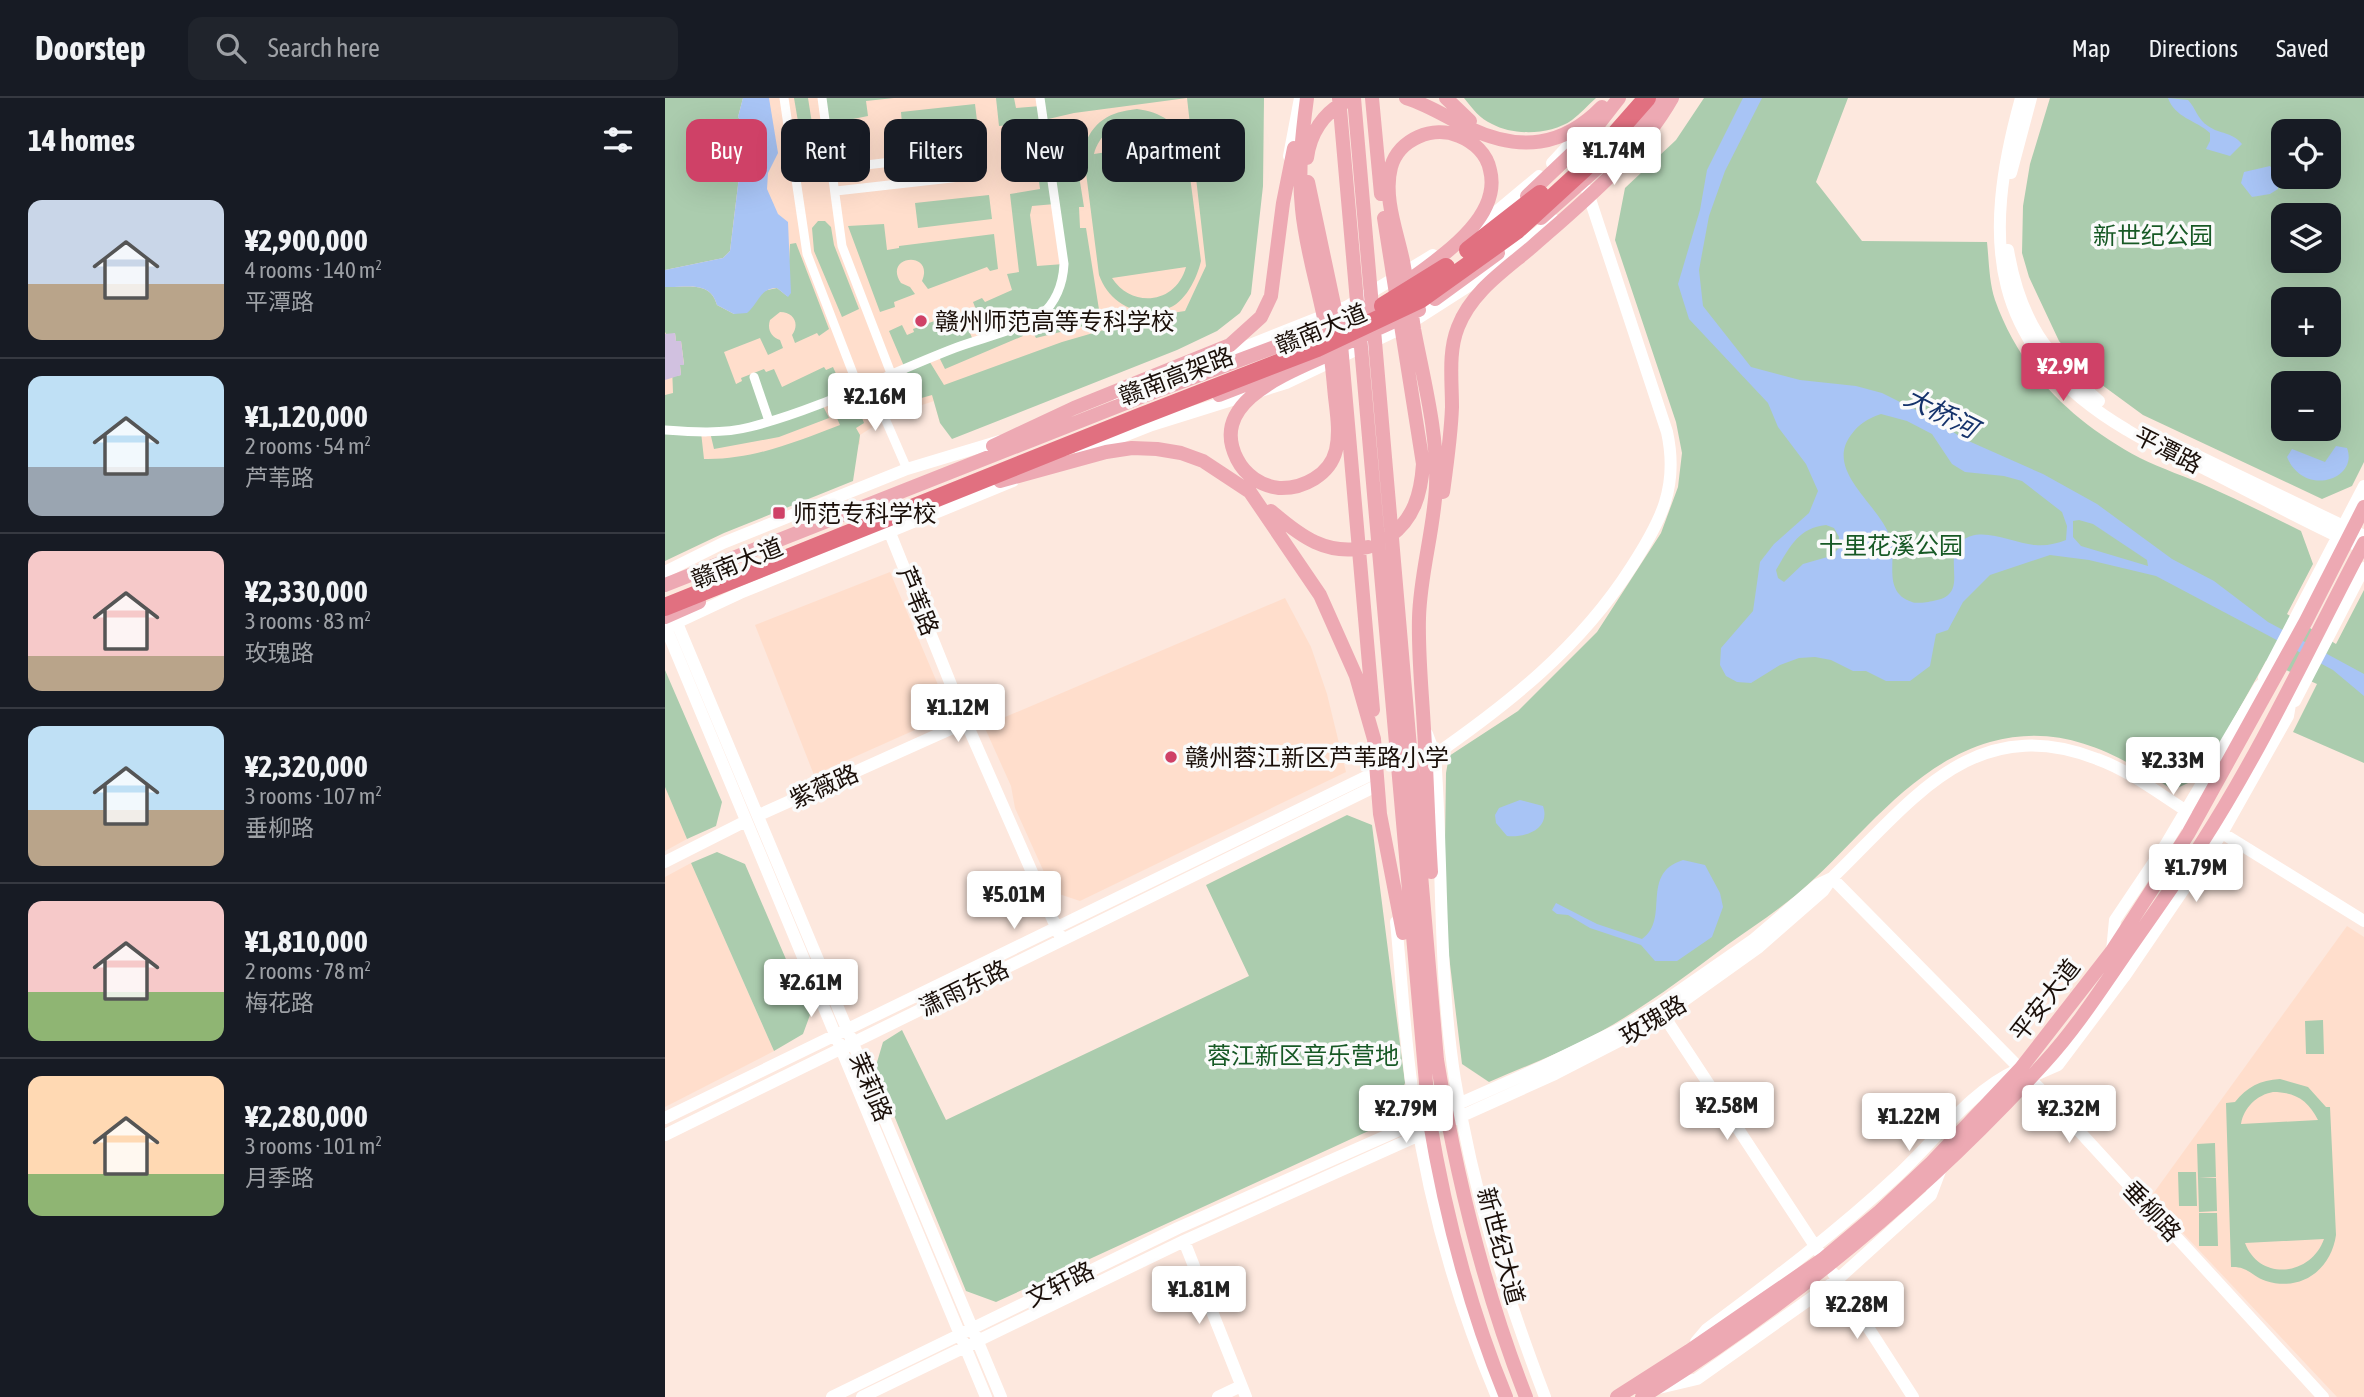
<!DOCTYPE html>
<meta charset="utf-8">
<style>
body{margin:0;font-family:"Asap Condensed","Noto Sans SC",sans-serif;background:#20242c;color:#f1f3f6;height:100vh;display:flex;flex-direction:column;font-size:26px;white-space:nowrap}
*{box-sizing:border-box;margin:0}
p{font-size:23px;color:#9ea1a6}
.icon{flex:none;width:38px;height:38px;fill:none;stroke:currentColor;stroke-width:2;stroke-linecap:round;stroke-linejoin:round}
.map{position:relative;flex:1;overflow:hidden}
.side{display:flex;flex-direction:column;background:#171b24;width:665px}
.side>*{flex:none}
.top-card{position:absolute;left:21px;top:21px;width:665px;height:63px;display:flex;gap:14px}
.controls{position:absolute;left:1606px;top:21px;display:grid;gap:14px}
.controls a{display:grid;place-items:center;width:70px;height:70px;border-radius:14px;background:#171b24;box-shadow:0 7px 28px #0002;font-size:35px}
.price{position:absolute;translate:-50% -60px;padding:0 16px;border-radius:7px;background:#fff;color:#222;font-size:23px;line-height:46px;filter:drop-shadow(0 2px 4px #0008)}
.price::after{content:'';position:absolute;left:50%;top:42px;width:21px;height:16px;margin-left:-10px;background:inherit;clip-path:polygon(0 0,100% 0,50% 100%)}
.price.selected{background:#cf4167;color:#fff}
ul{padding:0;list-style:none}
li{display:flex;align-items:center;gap:21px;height:175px;padding:0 28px}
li+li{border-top:2px solid #363941}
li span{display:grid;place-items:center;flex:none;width:196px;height:140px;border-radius:14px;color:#555}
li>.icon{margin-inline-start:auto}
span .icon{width:84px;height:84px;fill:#fffc;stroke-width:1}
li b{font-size:30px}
h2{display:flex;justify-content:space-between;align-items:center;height:84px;padding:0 28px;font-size:30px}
.tag{padding:0 24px;border-radius:14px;background:#171b24;box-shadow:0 7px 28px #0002;font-size:24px;line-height:63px}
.tag.selected{background:#cf4167;color:#fff}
header{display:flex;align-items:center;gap:42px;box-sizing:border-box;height:98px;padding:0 35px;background:#171b24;border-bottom:2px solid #363941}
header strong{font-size:33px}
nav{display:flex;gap:38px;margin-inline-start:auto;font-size:24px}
.search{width:490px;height:63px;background:#20242c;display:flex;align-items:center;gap:18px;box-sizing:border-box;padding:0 24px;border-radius:14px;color:#9ea1a6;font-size:26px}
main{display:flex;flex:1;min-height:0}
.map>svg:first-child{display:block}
</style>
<header>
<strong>Doorstep</strong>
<div class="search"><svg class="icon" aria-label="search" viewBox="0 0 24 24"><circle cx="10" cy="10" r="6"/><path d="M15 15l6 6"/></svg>Search here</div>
<nav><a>Map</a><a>Directions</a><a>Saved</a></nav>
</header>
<main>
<section class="side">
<h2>14 homes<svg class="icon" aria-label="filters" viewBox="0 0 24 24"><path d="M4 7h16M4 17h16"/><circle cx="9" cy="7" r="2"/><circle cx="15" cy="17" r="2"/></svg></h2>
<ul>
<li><span style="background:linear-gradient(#c9d6e8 60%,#b9a48a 0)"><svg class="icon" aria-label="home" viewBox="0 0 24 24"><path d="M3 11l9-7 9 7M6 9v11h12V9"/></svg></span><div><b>¥2,900,000</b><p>4 rooms · 140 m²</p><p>平潭路</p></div></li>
<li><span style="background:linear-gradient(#bfe0f5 65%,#9aa5b1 0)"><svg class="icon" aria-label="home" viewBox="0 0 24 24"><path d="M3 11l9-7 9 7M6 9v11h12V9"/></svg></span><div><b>¥1,120,000</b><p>2 rooms · 54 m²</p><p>芦苇路</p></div></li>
<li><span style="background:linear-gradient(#f6c9c9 75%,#b9a48a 0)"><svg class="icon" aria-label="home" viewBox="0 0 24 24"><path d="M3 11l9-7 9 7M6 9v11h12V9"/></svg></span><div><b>¥2,330,000</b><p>3 rooms · 83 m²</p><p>玫瑰路</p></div></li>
<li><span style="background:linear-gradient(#bfe0f5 60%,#b9a48a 0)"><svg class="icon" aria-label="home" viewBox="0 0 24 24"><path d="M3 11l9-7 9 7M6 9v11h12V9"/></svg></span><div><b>¥2,320,000</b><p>3 rooms · 107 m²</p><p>垂柳路</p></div></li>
<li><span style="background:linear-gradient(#f6c9c9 65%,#8fb573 0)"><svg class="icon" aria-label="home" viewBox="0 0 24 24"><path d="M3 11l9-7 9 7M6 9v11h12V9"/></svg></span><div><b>¥1,810,000</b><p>2 rooms · 78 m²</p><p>梅花路</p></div></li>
<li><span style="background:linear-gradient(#ffd9b3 70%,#8fb573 0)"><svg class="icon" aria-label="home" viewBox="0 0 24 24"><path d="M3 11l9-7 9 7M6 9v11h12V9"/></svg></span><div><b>¥2,280,000</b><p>3 rooms · 101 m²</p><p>月季路</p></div></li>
</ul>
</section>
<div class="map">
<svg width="1699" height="1299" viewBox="0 0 1699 1299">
<rect width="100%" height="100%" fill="#fde8de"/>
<path fill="#ffdecc" d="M0,0h599v10l-58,159 -21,44 -245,112 -6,-22 -18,6 -1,-3 -43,19 2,3 -14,9v9l-195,88z
M225,474l54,127 -9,22 -121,54 -59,-150z
M620,500l26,49 16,47 19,78 -266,129 -27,-9 -38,-84 -4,-22 -27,-60z
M0,689l22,52 -22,12z
M26,765l83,188 -109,56v-230z
M1682,828l17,11v460h-27l-187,-199z"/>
<path fill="#abccae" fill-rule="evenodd" d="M0,0h78l-5,19 5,6 14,6 4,17 -14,14h-6l-11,91 -7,7 -58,12z
M129,0h14l6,38 -13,3z
M157,0h72l-28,3 2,15 -15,3 1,12 -26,2z
M331,0h18l2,10 25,-2 -1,-8h224l-1,88 -12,108 -11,19 -23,18 -40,19 -225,89 -12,-16 -8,-28 -14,4 -29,-68 13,-6 5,10 7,-3 -1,-3 40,-15 2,3 7,-2 11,25 13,-5 -13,-33 9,-4 3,4 27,-12 -5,-16 12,-2 -9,-78 30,-5 -9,-66 -32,3zM522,0l19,168 -21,45 -72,11 -6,7 -45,13 -118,43 -16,-26 10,-4 7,14 78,-33 -4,-10 9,-3 8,15 65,-16 -15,-94h-6l-1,-21h5l-13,-82 -26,4 -1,-9 30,-7zM390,106l9,60 -27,2 -7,-51 2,-9z
M799,0h132c-8,7 -16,16 -24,22 -21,15 -58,16 -80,4 -12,-5 -20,-16 -28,-26z
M1039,0h144l-32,84 46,59 125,1c2,19 2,40 8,58 26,73 79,123 145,158 22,11 47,19 69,29 31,14 62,29 92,44l12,33 -26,50 49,30 28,-54v173l-71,-31 24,-48 -51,-23 -65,116 -28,13c-57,-37 -112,-68 -183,-48 -82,24 -132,101 -194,153 -22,18 -46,34 -69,50 -41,31 -82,62 -127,87 -35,19 -74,34 -111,50l-27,-18 -18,-150 2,-141 3,-17 69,-45 79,-79 64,-99 17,-46 4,-34 -6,-31 -61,-182 10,-52 51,-48z
M1385,0h314v364l-12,24 -30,13 -179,-84 -56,-41 -28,-33 -30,-64 -7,-24 1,-47 7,-42zM1619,33h45v46h-45zM1619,117h45v46h-45zM1619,201h45v46h-45zM1619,285h45v46h-45z
M310,6l3,25 -75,8 -2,-25z
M472,11c24,3 41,14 49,37l15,115c-4,17 -16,43 -35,48 -29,9 -57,-6 -67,-34l-16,-126c10,-28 26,-37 54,-40zM470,22l27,9 10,13 -78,12c5,-20 22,-31 41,-34zM521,169c-10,37 -54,42 -74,11z
M324,97l3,24 -74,9 -3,-25z
M153,123h7l6,6 3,18 25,64 -17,8 -28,-66 -2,-23z
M219,126l3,26 12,-2v-2l95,-12 4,35 -8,2 -3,-4 -59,22 -6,-8c13,-31 -40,-26 -21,2l9,4 5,7 -21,8 1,5 -15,5 -32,-86z
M131,145l33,86 -10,7 -2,-3 -22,10 -3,-8c8,-11 2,-23 -12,-23l-10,8c-3,9 1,17 10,20l3,8 -15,7 -8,-17 -36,14 12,32 6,-3 -1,-3 23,-9 2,3 8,-3 8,18 42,-20 2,3 7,-3 12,27 7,-2 12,31 -8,5 4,7 -7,46 -129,52 -59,28v-166l8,-2 -1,-27 4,10 5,-1 -1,-10 4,-1 -3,-23h-5l-1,-8 -8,3 -2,-4v-45c21,1 45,-7 52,18l17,9 29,-23 14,-3 10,8 3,-52zM164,302l11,25c-45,17 -87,35 -136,34l-3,-27h9l4,17 65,-12 50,-19 -8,-16z
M0,572l57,132 -6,24 -29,13 -22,-52z
M682,717l25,10 33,258 -17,39 -392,180 -30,-11 -91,-222 8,-27 19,-12 44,90 303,-144 -43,-91z
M52,754l28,12 65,151 -7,19 -29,17 -83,-188z
M1658,922l1,34h-18l-1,-33z
M1615,981l28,8 18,20h4l6,128c-5,35 -35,57 -70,46 -15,-5 -18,-15 -35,-14l-5,-164 9,-1c12,-15 25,-22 45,-23zM1608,994c22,0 35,8 45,28l-77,4c3,-17 16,-29 32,-32zM1659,1141c-13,37 -64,43 -79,4z
M1550,1045l1,34 -17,1h17l1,33 -18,1 -2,-68z
M1513,1074h18l1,34h-18z
M1534,1115h18l1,33h-19z"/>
<path fill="#a8c4f5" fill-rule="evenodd" d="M78,0h26l9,55 -10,20 -1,16 11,25 10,8 3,71 -3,4 -11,-9c-17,0 -18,15 -30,25l-13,1 -17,-9c-7,-25 -31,-17 -52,-18v-17l58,-12 7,-7 11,-91 6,-1 14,-13 -4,-17 -15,-6 -4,-6z
M1078,0h19l-37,73 -16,45 -10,54 4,36 48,61 49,13 56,6 26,7 46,23 36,23 79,35 54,30 75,55 42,22 54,41 96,52v22l-31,-26 -177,-94 -67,-16 -39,-5 -60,20 -27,27 -15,28 -12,4 -6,32 -20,15h-24l-20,-10h-13l-22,-11 -16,-3 -16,1 -19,7 -29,18 -14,-1 -11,-6 -6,-11 1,-17 32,-37 7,-49 14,-18 35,-31 9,-22 -12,-27 -28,-37 -10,-24 -79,-84 -11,-35 22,-74 7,-40zM1216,316l26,7 25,13 20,30 13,8 39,4 18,5 40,31 5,14 -1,14c-10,4 -20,6 -31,5 -21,-1 -54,-20 -73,-4 -21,19 10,54 -29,60 -5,1 -16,3 -21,1 -31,-10 -14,-43 -22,-65 -11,-33 -66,-66 -39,-102 9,-12 16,-16 30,-21zM1414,422l14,4 54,36 1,6 -67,-20 -8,-9v-16zM1161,427l8,3 5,9v11l-8,8 -28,8 -19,18 -6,-4 -2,-8c14,-23 22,-42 50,-45z
M1503,0l20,2c8,8 9,19 20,26 13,9 23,5 34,18l-12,12 -24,-7 4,-8v-8c-14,-13 -35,-15 -42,-35z
M1605,68l8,11v12l-8,5 -18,3 -11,-14 3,-11z
M1671,348l11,2c12,31 -43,50 -60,9l5,-8 33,13z
M855,702l23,6c8,23 -18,32 -36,30l-11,-13 -1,-8 4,-7z
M1018,762l22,5 15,28 3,14 -11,30 -35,24h-22l-14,-16 -51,-17 -22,-13 -11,-1 -5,-4 4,-7 41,21 45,15c29,-20 -3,-65 41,-79z"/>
<path fill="#d1c1e0" d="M10,235l1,8h5l3,24h-4l1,10 -16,5v-46z"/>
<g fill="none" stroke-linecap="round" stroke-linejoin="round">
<path stroke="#fff" stroke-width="9" d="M119,0l23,156 52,135
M157,0l20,148 50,130
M168,71l133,-16 3,23 -133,15
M89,279l15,44
M205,286l37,85
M0,332c27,2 58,4 85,-3 71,-18 137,-53 205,-79 23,-9 67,-19 85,-32 16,-13 23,-33 24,-52l-24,-166"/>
<path stroke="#fff" stroke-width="12" d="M1356,0c-40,143 -33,250 106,332 24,15 51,26 76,38 51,26 101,53 153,77
M624,58l11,-58
M887,65l40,-43
M1346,75l20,-75
M808,133l66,-55
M1343,152c12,71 38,105 91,151
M454,299l229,-91 85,-51
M1510,347l189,91
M416,355l71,-28 134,-42 120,-57 61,-39 87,-67
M225,435l76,189 94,214
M0,474l58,-29 184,-74 93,-28
M12,525l324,774
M0,530l75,-35 273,-112
M1,530l320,769
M1599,580l100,-192
M1630,603l69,-133
M762,636l8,21c8,108 3,218 20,325 18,112 50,212 90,317
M764,661c78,-54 151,-111 203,-193 29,-45 47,-79 35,-134l-80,-242
M94,717l207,-93
M1554,728l3,7 142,88
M0,764l81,-41
M1167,780l214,217 277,302
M731,824c6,60 9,122 18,181 15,99 44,202 83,294
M1447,853l3,-31 51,-76 93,-157 16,-15
M995,912l159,242
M1368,978l25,-11 66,-88 98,-144 66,-117 5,-29
M0,1020l711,-346
M0,1037l711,-349
M519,1143l62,156
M1168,1175l80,124
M1031,1244l11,-13c66,-49 131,-98 191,-154 38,-35 72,-84 119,-105
M994,1290l38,-9 140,-99 94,-85 9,-24
M167,1299l346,-169 366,-162 76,-37 38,-23 95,-66 64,-55 15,-7
M197,1299l322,-156 371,-167 70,-36 39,-23 95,-68 64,-56 9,-13c80,-77 141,-167 265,-119 31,11 60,33 88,51l3,6v18
M553,1299l23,-11"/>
<path stroke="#eda9b3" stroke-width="14" d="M642,0c-5,37 -9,74 -5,111 4,44 19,86 26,130 4,19 5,39 7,58 2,17 5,36 1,53 -6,25 -33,39 -57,38 -18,-2 -34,-13 -42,-29 -31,-61 61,-89 101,-109
M674,0l90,1019c16,96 40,190 77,280
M689,0l83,962c19,115 46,228 89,337
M707,0l9,96
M741,0c23,7 42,20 63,30 51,24 94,19 133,-21
M781,0l24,23
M642,60c3,-24 16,-45 38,-56
M643,84l32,151 33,377
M862,98l60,-57 32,-41
M719,120l39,246c-2,30 -9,55 -34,73
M876,120l61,-54 62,-66
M734,190c35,-27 104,-68 91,-118 -3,-16 -16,-28 -31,-34 -26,-11 -60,3 -68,31 -8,30 6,65 12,94 4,23 8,46 11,68 10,53 24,104 22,157 -2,44 -16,88 -17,132 -1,37 3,74 5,111 3,47 4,95 7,143
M770,201l63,-46
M664,253l90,-41
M554,297l49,-19
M328,348l81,-38 156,-63 31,-28 10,-21 12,-93 11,-55
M335,383l106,-29 26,-4 25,1 24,4 22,8 47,31 70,103 36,81 18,63 6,75 23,119
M778,394c4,-29 8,-57 9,-85 0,-27 -4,-55 6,-80 14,-36 47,-57 75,-81 50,-44 106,-90 139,-148
M606,413c29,25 56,46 97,36
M0,487l476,-188 166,-62 59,-28
M0,519l34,-15
M952,1299l72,-46 134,-92 57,-48 52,-49 89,-94 91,-117 76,-117 118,-213 58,-114
M977,1299c150,-94 284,-204 403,-335 33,-36 60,-79 88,-119 23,-33 46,-65 68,-99 62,-96 110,-201 163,-301"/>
<path stroke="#e17080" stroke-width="18" d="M803,152l72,-56
M718,208l63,-39
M0,509l474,-190 178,-69 104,-49 95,-68 72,-66 59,-67"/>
</g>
<g fill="#cf4167" stroke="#fafafa" stroke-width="2.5">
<circle cx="256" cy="223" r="7"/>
<rect x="107" y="408" width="14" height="14" rx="3.5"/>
<circle cx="506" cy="659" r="7"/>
</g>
<g text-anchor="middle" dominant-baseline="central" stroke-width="7" stroke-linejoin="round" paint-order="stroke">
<g font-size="24" fill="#175925" stroke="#fafafa">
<text x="1488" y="137">新世纪公园</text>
<text x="1226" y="447">十里花溪公园</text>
<text x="638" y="957">蓉江新区音乐营地</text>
</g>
<g font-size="24" fill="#1a0f09" stroke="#fafafa" text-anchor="start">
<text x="270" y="223">赣州师范高等专科学校</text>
<text x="128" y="415">师范专科学校</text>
<text x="520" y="659">赣州蓉江新区芦苇路小学</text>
</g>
<g font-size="24" fill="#1a0f09" stroke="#fafafa">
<text transform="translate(656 231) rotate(-22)">赣南大道</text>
<text transform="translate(511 278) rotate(-21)">赣南高架路</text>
<text transform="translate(1503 352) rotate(27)">平潭路</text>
<text transform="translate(72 465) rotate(-22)">赣南大道</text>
<text transform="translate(253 503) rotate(68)">芦苇路</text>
<text transform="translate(159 688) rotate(-24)">紫薇路</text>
<text transform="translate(299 890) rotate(-26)">潇雨东路</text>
<text transform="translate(1380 902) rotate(-52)">平安大道</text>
<text transform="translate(988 922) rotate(-31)">玫瑰路</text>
<text transform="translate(206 989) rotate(67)">茉莉路</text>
<text transform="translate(1487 1113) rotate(47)">垂柳路</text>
<text transform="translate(836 1148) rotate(75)">新世纪大道</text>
<text transform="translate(395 1186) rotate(-26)">文轩路</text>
</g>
<g font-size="26" font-style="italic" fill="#14326b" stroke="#fafafa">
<text transform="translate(1276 315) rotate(27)">大桥河</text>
</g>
</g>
</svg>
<div class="controls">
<a><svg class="icon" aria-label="locate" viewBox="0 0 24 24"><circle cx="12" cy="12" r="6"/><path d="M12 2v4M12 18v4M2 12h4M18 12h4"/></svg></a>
<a><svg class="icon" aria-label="layers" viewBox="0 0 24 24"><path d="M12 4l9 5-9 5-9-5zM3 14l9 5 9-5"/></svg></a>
<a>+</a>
<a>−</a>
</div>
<b class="price" style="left:949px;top:89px">¥1.74M</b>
<b class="price selected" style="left:1398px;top:305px">¥2.9M</b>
<b class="price" style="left:210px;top:335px">¥2.16M</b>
<b class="price" style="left:293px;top:646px">¥1.12M</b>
<b class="price" style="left:1508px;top:699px">¥2.33M</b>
<b class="price" style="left:1531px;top:806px">¥1.79M</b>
<b class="price" style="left:349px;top:833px">¥5.01M</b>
<b class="price" style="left:146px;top:921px">¥2.61M</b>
<b class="price" style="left:1062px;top:1044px">¥2.58M</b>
<b class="price" style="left:741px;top:1047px">¥2.79M</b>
<b class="price" style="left:1404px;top:1047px">¥2.32M</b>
<b class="price" style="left:1244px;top:1055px">¥1.22M</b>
<b class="price" style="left:534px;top:1228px">¥1.81M</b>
<b class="price" style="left:1192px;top:1243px">¥2.28M</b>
<div class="top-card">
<a class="tag selected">Buy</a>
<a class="tag">Rent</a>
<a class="tag">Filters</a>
<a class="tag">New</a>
<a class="tag">Apartment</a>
</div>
</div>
</main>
